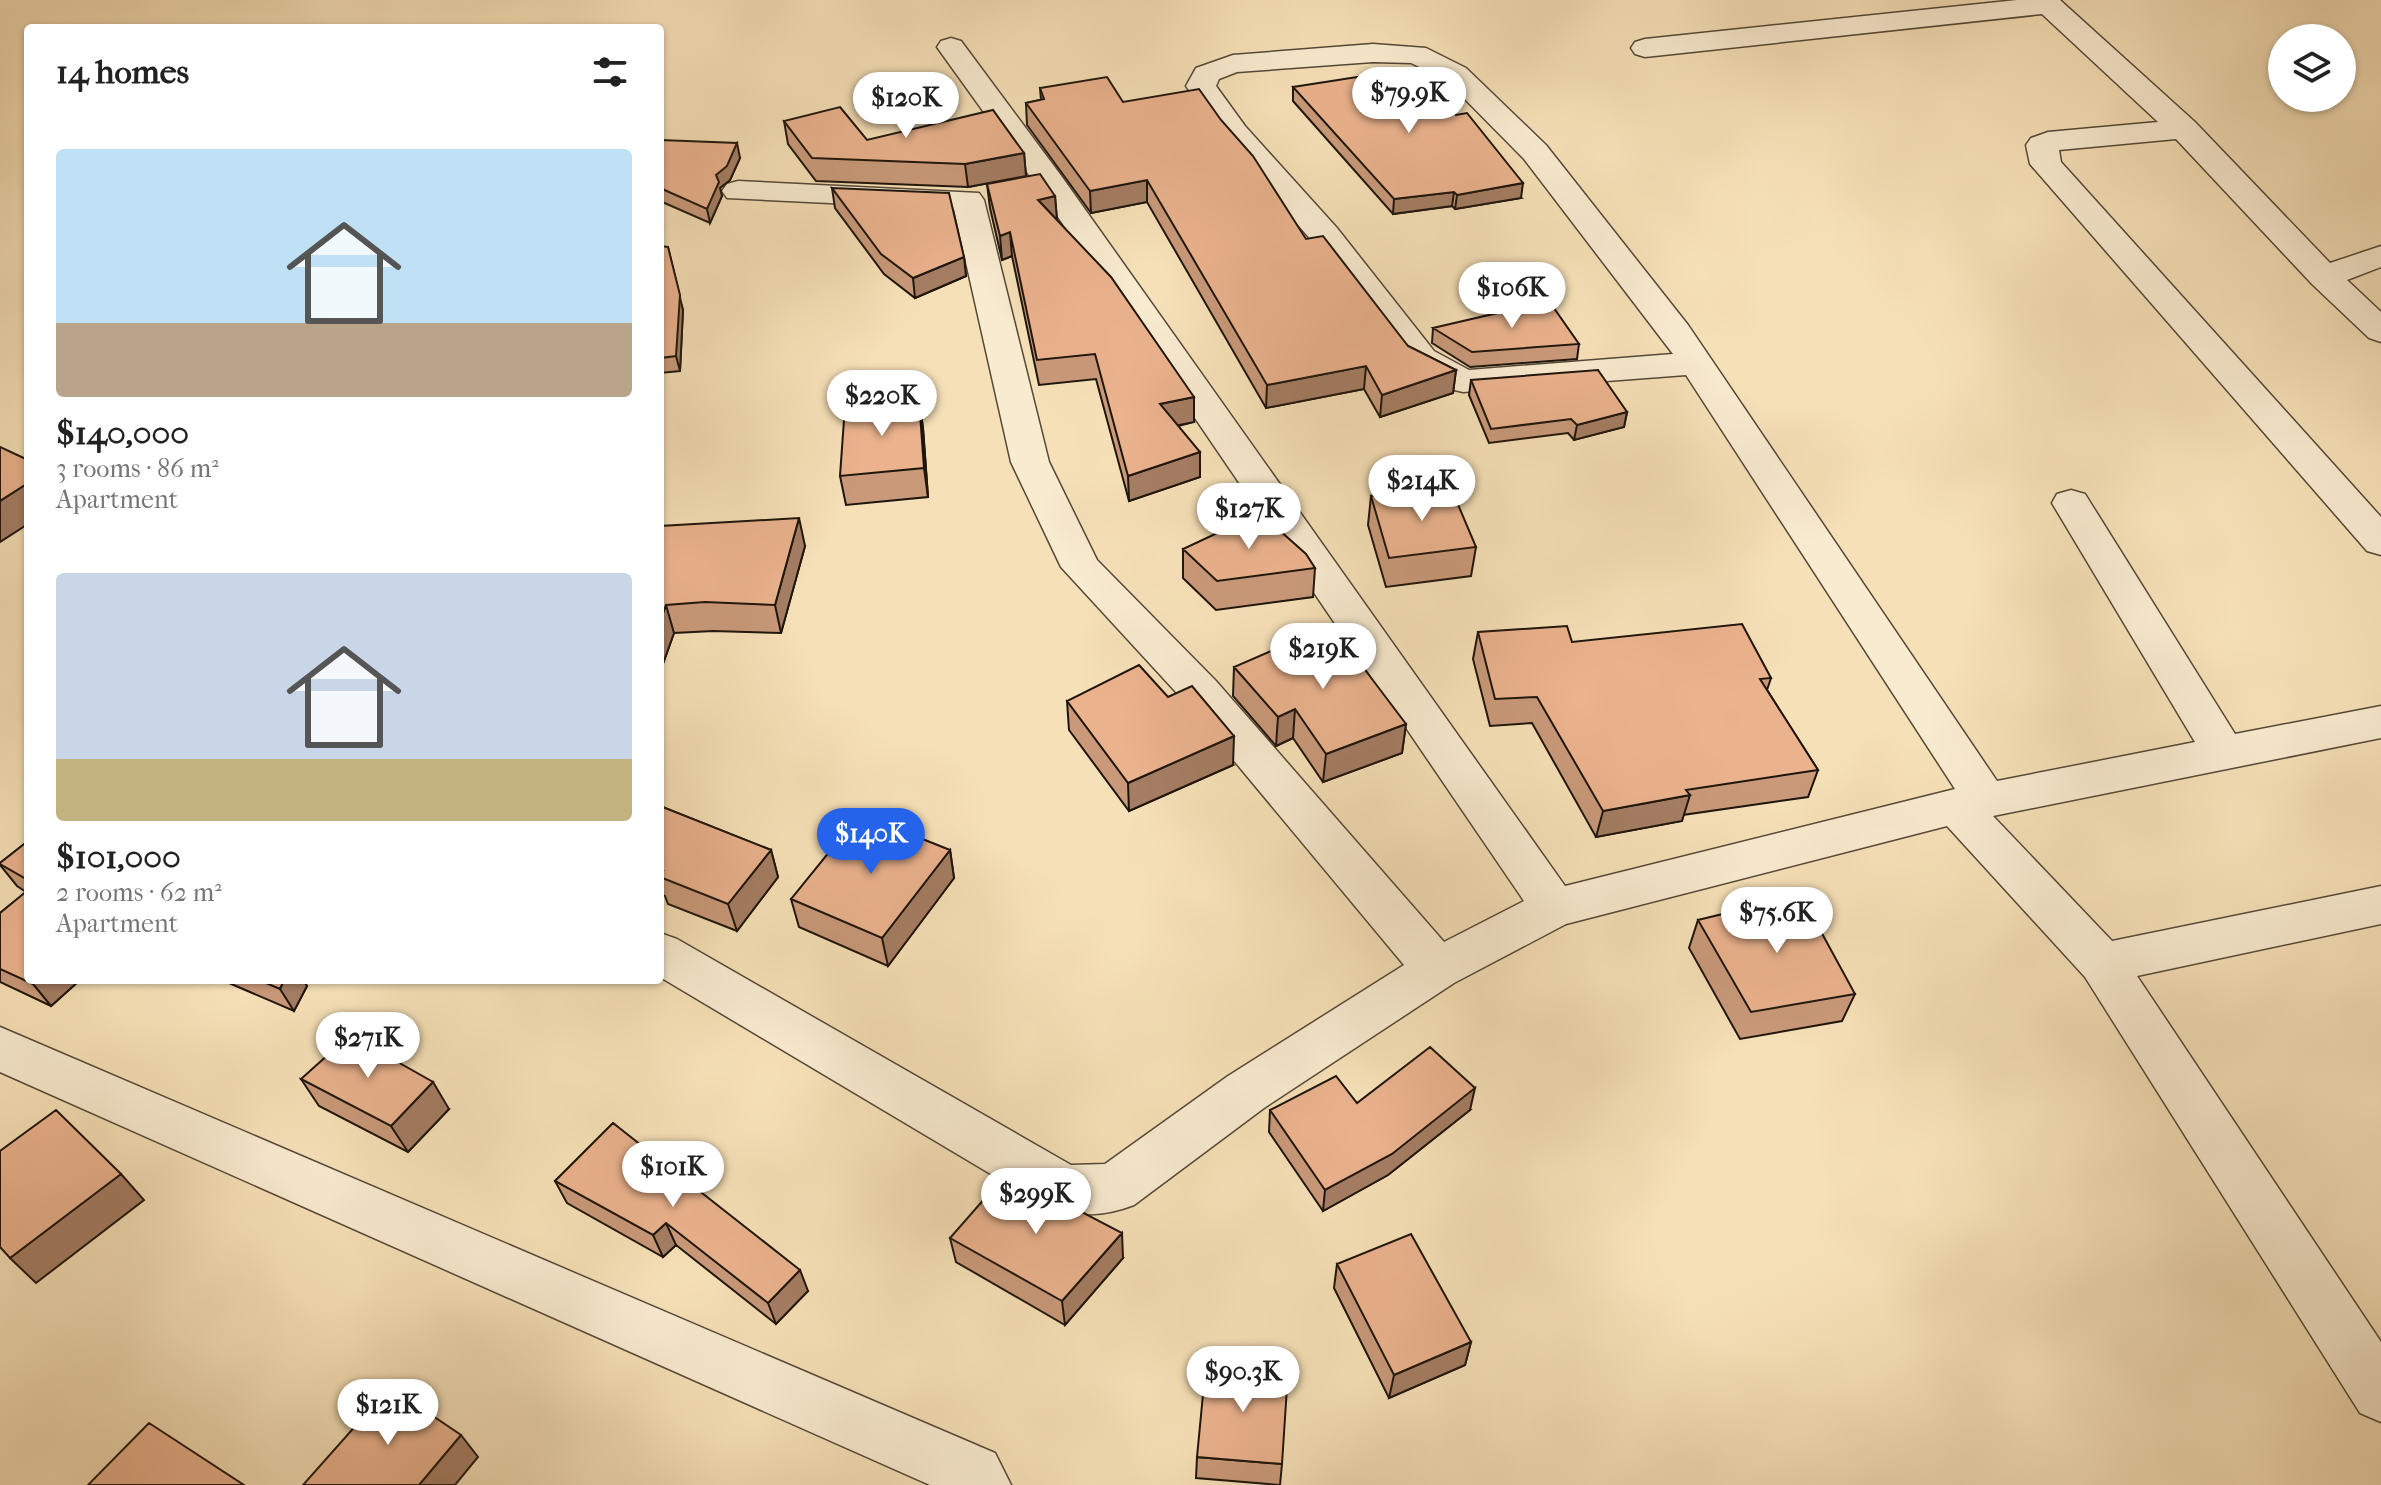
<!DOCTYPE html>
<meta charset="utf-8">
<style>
body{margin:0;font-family:"IM FELL French Canon",serif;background:#f2f2f2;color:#222;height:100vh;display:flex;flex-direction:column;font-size:30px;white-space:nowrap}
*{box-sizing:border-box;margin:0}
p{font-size:26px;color:#767676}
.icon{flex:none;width:44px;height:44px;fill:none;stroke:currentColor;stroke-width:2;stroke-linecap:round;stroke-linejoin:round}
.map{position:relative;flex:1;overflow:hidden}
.drawer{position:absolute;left:24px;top:24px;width:640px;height:960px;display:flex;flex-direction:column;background:#fff;border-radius:8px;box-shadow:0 2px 6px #0004}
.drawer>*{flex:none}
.fabs{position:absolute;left:2268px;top:24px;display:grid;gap:16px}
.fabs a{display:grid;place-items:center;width:88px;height:88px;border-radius:50%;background:#fff;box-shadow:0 2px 6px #0004;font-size:40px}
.price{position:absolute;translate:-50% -68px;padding:0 18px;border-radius:28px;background:#fff;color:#222;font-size:26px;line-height:52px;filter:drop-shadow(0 2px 4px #0008)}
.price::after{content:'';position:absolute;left:50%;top:48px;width:24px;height:18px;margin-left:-12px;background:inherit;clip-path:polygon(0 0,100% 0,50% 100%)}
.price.active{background:#2563eb;color:#fff}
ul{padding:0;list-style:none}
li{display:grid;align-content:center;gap:16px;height:424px;padding:0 32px}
li span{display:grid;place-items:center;height:248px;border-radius:8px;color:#555}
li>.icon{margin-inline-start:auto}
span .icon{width:144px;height:144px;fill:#fffc;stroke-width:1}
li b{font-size:34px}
h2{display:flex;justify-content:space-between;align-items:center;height:96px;padding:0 32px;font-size:34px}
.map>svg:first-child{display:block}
</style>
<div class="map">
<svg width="2381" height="1485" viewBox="0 0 2381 1485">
<rect width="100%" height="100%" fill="#f6e0b7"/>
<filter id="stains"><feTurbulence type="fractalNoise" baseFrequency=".0025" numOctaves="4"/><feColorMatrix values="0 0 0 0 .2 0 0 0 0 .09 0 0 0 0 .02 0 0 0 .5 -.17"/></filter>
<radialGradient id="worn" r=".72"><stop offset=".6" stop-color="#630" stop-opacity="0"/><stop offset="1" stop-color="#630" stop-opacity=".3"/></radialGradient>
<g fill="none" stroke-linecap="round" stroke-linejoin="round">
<g stroke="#544838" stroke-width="3">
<path id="minor" d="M2017,0h43l135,122 135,141 51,-17v21l-34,13 34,32v30l-12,-4 -57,-54 -136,-145 -117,11 2,12 320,355v38l-14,-4 -337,-387 -4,-19 5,-7 17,-6 110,-10 -116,-108 -397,43 -10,-3 -4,-6 4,-6 10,-3z
M951,38l10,3 101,136 503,709 390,-97 -269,-414 -223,17 -13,-3 -42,-22 -95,-125 -90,-102 -37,-54 10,-18 37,-13 140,-11 53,4 40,20 80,77 142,180 309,456 198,-39 -143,-239 5,-9 14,-4 14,4 150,240 146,-28v32l-388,78 119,125 269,-55v38l-244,52 244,366v80l-21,-9 -275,-436 -138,-151 -381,98 -112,59 -190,125 -130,97c-28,11 -60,13 -88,2l-386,-230v-44l17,6 394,226 34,-1 123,-88 176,-111 -218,-262 -125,-136 -50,-105 -57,-253 -227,-11 -5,-7 5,-7 11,-3 241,12 5,7 65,262 48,98 119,121 228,261 80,-41 -485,-712 -102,-142 4,-6zM1373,62l38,1 35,17 78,79 149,195 -204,16 -35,-19 -97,-123 -92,-102 -29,-40 3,-7 18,-7z
M0,1027l995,426 16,32h-81l-930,-413z"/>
</g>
<use href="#minor" fill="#f9ebd0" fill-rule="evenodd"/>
</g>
<path fill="#c99979" stroke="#1e150d" stroke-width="2" d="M1293,87l228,111 -66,11 -3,-3 -59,8 -100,-113z
M1040,88l83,14 183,137 102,107 48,24 -3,23 -73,24 -16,-28 -98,19 -119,-206 -56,11 -64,-88 -1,-22 15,-3z
M784,121l83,19 157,13 2,23 -58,11 -152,-6 -28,-37z
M660,140l80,18 -10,22 -10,8 2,8 -12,27 -50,-22z
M987,184l68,12 2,24 137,202 -16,4 22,51 -71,24 -33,-122 -57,6 -27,-129 -10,4 -12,-52z
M832,188l132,69 2,19 -51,22 -31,-24 -49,-66z
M660,246l23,64 -3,61 -20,2z
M1433,328l146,16 -2,15 -107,8 -38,-24z
M1471,380l156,32 -3,15 -50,13 -6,-7 -79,10 -20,-48z
M919,400l4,28 5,69 -82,8 -6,-29z
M1371,496l105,51 -5,29 -85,11 -18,-62z
M660,526l145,20 -24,87 -68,-2 -39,2 -14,39z
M1183,549l132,19 -2,29 -97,13 -33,-32z
M1478,632l94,10 199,36 -4,12 51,80 -10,27 -125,18 -1,6 -86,16 -64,-114 -42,3 -17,-67z
M1234,667l172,57 -4,29 -79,29 -30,-44 -17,8 -43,-50z
M1067,701l166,64 -104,46 -60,-81z
M660,806l111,44 7,27 -41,54 -69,-27 -3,-8 -5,-2z
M28,841v139h52l-29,26 -51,-24v-69l26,-21 -9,-6 -17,-21v-2z
M950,850l4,28 -66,88 -89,-39 -8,-28z
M1698,920l157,74 -13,27 -102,18 -51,-91z
M222,980h81l4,6 -13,25z
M301,1079l148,30 -41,43 -89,-46z
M1270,1110h200l-82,65 -65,36 -54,-79z
M613,1123l195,168 -32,33 -100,-79 -13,12 -96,-54 -12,-22z
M950,1238l173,20 -58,67 -109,-63z
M1337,1264l134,78 -6,23 -76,33 -55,-110z
M1197,1457l85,7 -2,21 -84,-7z"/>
<path fill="#a47d63" stroke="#1e150d" stroke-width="2" d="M737,143l3,15 -10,22 -10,8 2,8 -12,27 -3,-14 9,-34z
M1024,153l2,23 -58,11 -3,-23z
M1147,180v22l-56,11 -1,-22z
M1523,183l-2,15 -66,11 2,-14z
M1454,192l-2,14 -59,8 1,-15z
M1055,196l2,24 -19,-20z
M1010,232l2,24 -10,4 -2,-24z
M668,247l15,63 -3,61 -4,-15z
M964,257l2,19 -51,22 -2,-20z
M1366,366l-2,23 -98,19 1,-23z
M1456,370l-3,23 -73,24 2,-22z
M1194,397v25l-34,7v-25z
M919,400l4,28 5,69 -4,-29z
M1627,412l-3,15 -50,13 3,-15z
M660,421l2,17 -2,1z
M1200,452v25l-71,24 -1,-25z
M28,483v41l-28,18v-41z
M799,518l6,28 -24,87 -6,-28z
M666,605l8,28 -14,39v-51z
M1295,709l-2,29 -17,8 2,-29z
M1406,724l-4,29 -79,29 3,-28z
M1234,736l-1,29 -104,46 -1,-28z
M1690,795l-8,26 -86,16 7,-26z
M771,850l7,27 -41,54 -9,-27z
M950,850l4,28 -66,88 -6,-28z
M37,980h43l-29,26 -18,-22z
M284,980h19l4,6 -13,25 -14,-22z
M433,1082l16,27 -41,43 -17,-26z
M1475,1088l-5,22 -82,65 -65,36 2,-21z
M121,1174l23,26 -108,83 -26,-25z
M666,1223l10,22 -13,12 -10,-22z
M1122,1233l1,25 -58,67 -3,-24z
M800,1270l8,21 -32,33 -8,-21z
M1471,1342l-6,23 -76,33 5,-23z
M461,1435l17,22 -23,28h-36z"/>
<path fill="#eab28d" stroke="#1e150d" stroke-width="2" d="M1415,68l41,47 11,-2 56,70 -66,12 -3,-3 -60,7 -101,-112z
M1107,77l16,25 76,-13 22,31 32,36 53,83 17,-3 85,110 48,24 -74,25 -16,-29 -99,19 -120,-205 -57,11 -64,-88 18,-4 -4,-11z
M840,107l27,33 126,-30 31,43 -59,11 -153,-6 -28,-37z
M660,140l77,3 -10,23 -11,9 3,7 -12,27 -47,-21z
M1040,174l15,22 -17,4 73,77 83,120 -34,7 40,48 -72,24 -33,-122 -58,6 -27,-128 -10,4 -13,-52z
M832,188l117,5 15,64 -51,21 -32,-24z
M660,246l8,1 12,48 -4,61 -16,2z
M1549,301l30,43 -107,8 -39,-24z
M1598,370l29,42 -50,13 -6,-6 -80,10 -20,-49z
M919,400l5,68 -84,8 5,-70z
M0,447l28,13v23l-28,18z
M1451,488l25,59 -87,11 -18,-62z
M1260,513l46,41 9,14 -98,13 -34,-32z
M799,518l-24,87 -70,-3 -39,3 -6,16v-95z
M1742,624l29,54 -11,1 58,91 -132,20 4,5 -87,16 -66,-114 -42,2 -17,-67 89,-6 5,16z
M1341,638l65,86 -80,30 -31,-45 -17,8 -44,-50 58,-25z
M1139,665l29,32 24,-11 42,50 -106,47 -61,-82z
M660,806l111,44 -43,54 -68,-27v-3l3,-3 -3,-1z
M860,814l90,36 -68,88 -91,-39z
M28,841v39l-28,-16v-1z
M28,890v90h9l-4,4 -33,-15v-56z
M1801,895l54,99 -104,18 -53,-92z
M259,980h25l-4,9z
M350,1035l83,47 -42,44 -90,-47z
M1430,1047l45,41 -83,66 -67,36 -55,-80 66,-34 21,27z
M56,1110l65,64 -111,84 -10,-11v-96z
M613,1123l187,147 -32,33 -102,-80 -13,12 -98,-54z
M1007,1173l115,60 -60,68 -112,-63z
M1411,1234l60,108 -77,33 -57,-111z
M1206,1363l82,9 -6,92 -85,-7z
M390,1387l71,48 -42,50h-116z
M149,1423l95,62h-156z"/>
<rect width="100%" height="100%" filter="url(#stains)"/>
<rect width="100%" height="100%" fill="url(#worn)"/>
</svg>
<div class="fabs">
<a><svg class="icon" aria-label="layers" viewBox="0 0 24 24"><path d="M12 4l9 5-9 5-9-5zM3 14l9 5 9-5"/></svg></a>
</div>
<b class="price" style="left:1409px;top:135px">$79.9K</b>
<b class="price" style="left:906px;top:140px">$120K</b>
<b class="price" style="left:1512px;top:330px">$106K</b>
<b class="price" style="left:882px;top:438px">$220K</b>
<b class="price" style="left:1422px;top:523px">$214K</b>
<b class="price" style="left:1249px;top:551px">$127K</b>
<b class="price" style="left:1323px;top:691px">$219K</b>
<b class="price active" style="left:871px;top:876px">$140K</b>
<b class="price" style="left:1777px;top:955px">$75.6K</b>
<b class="price" style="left:368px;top:1080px">$271K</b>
<b class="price" style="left:673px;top:1209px">$101K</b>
<b class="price" style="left:1036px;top:1236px">$299K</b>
<b class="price" style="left:1243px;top:1414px">$90.3K</b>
<b class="price" style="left:388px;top:1447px">$121K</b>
<section class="drawer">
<h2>14 homes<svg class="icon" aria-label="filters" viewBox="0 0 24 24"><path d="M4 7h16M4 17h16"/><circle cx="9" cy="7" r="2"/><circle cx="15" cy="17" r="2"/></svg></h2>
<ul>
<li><span style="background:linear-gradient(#bfe0f5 70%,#b9a48a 0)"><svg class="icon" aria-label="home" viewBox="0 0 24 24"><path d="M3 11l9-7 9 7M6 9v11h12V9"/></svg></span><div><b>$140,000</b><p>3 rooms · 86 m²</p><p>Apartment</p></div></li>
<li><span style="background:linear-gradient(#c9d6e8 75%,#c2b280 0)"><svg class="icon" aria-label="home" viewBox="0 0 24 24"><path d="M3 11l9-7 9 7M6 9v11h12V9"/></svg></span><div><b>$101,000</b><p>2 rooms · 62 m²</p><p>Apartment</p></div></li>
</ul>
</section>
</div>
